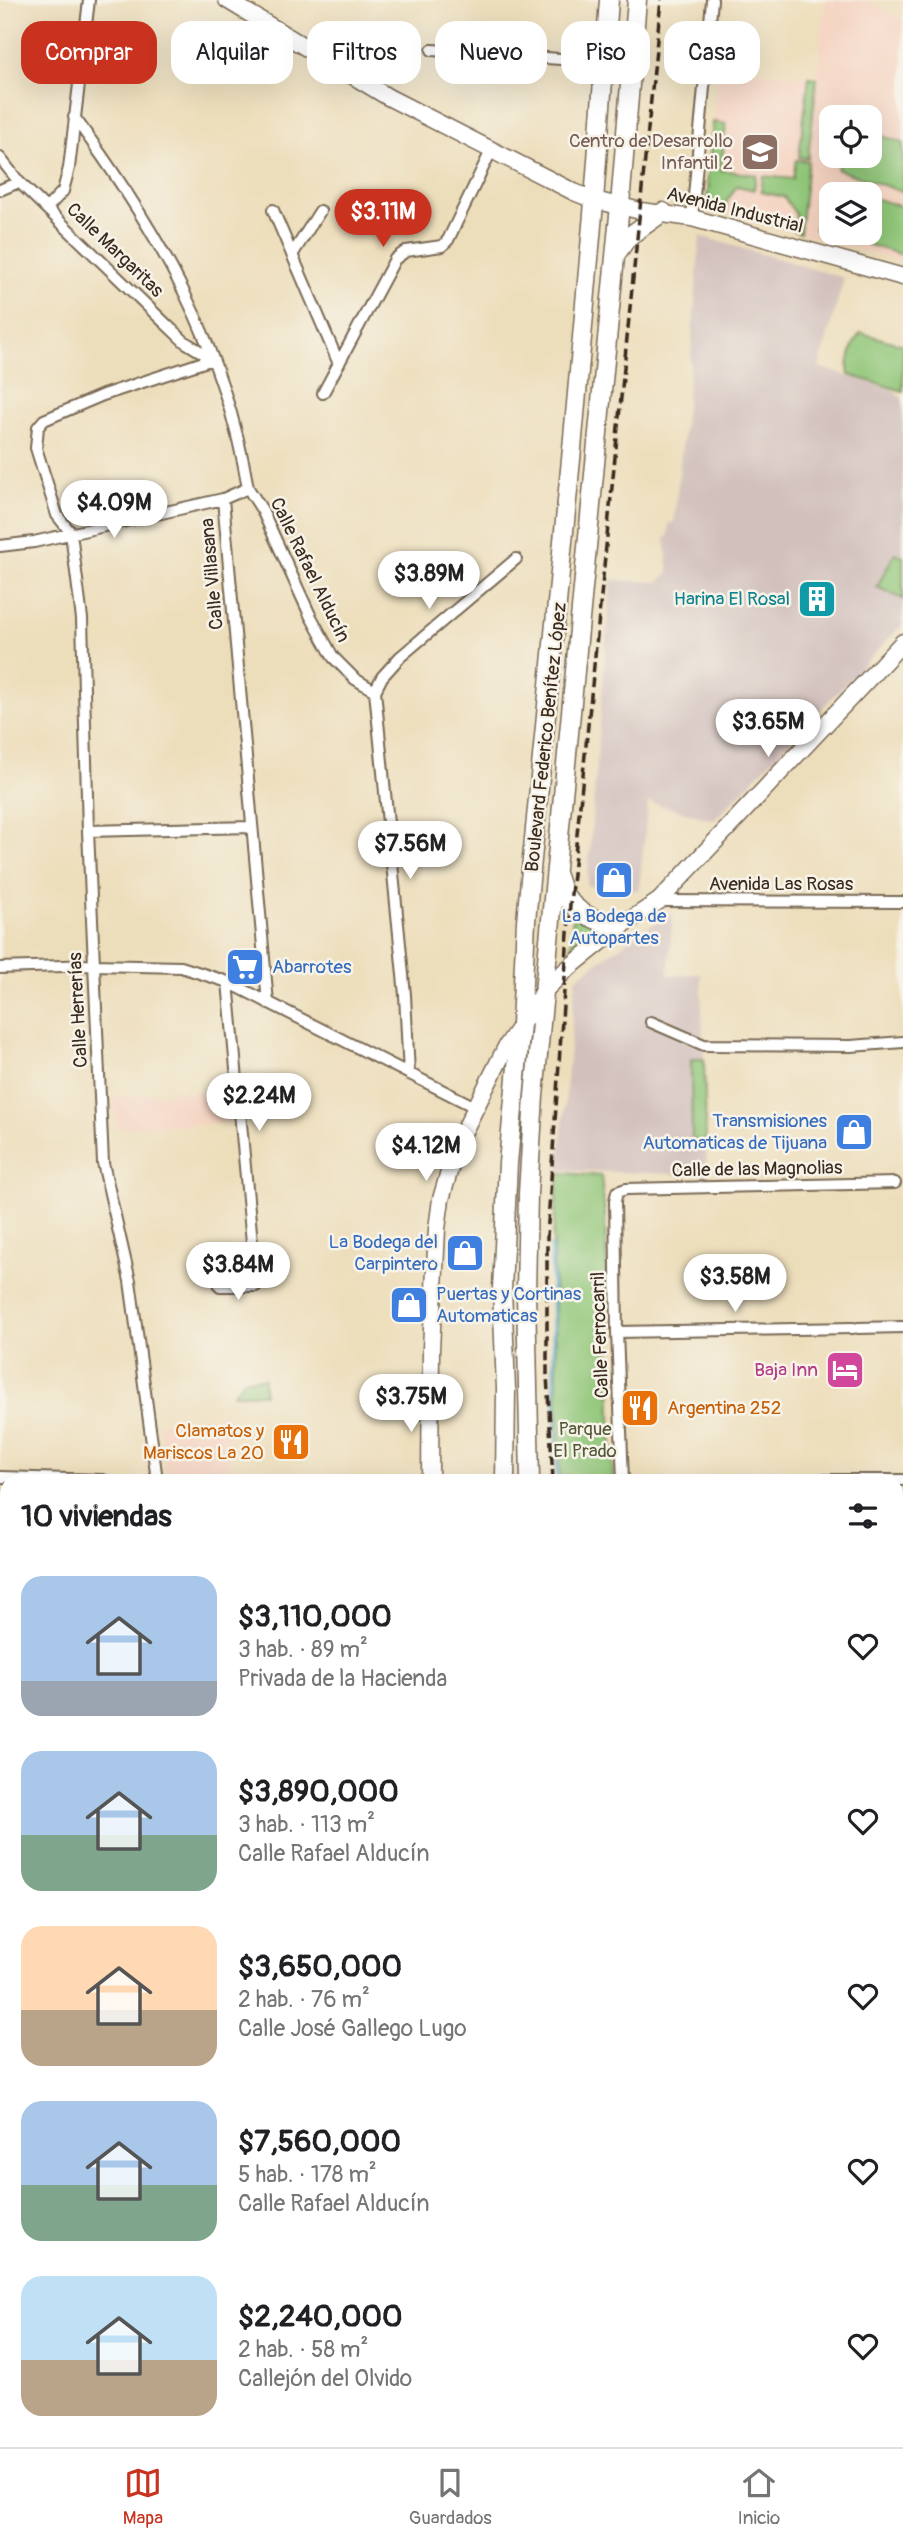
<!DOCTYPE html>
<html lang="es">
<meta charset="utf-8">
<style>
body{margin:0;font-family:Pangolin,sans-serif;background:#f2f2f2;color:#202124;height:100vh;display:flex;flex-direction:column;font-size:26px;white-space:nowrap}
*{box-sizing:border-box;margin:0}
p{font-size:23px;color:#757577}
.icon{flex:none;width:38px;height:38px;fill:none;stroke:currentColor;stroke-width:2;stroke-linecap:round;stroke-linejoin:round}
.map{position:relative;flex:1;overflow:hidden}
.drawer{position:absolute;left:0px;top:1474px;width:903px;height:975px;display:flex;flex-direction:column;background:#fff;border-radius:21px 21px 0 0;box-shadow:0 7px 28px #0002}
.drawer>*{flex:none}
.hud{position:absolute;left:21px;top:21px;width:861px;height:63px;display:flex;gap:14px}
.tools{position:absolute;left:819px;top:105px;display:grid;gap:14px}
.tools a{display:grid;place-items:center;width:63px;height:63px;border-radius:14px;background:#fff;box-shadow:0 7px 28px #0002;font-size:35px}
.price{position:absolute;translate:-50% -60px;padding:0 16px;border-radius:24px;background:#fff;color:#222;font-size:23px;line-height:46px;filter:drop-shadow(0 2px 4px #0008)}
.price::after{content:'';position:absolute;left:50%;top:42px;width:21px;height:16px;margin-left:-10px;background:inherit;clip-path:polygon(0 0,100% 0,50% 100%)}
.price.selected{background:#c8321e;color:#fff}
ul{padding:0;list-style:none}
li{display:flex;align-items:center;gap:21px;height:175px;padding:0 21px}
li span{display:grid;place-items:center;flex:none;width:196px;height:140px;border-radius:21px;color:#555}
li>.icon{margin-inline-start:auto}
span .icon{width:84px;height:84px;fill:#fffc;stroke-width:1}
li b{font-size:30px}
h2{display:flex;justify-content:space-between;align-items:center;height:84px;padding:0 21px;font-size:30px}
.chip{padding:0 24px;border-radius:21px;background:#fff;box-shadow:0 7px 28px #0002;font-size:24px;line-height:63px}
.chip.selected{background:#c8321e;color:#fff}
.dock{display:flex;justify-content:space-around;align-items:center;height:98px;border-top:2px solid #e0e0e0;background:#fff;font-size:19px;color:#757577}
.dock a{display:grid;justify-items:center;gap:4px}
.dock .selected{color:#c8321e}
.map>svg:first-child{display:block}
</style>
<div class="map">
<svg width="903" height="2447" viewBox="0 0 903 2447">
<rect width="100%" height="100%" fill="#f7f3e8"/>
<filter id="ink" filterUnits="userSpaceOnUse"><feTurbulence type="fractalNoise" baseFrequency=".0143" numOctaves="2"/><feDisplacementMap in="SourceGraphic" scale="14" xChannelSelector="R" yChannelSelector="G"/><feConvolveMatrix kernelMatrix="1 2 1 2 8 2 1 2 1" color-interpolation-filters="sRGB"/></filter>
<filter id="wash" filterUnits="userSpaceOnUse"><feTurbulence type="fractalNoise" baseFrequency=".00686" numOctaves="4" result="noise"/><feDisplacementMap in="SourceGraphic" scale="28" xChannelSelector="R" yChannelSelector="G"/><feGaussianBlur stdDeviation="1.57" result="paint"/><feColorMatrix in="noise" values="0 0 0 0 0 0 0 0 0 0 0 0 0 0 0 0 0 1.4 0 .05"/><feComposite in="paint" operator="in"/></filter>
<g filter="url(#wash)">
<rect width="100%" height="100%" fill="#eddebb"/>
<path fill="#f5d3c1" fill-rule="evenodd" d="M825,0h43l35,21v241l-198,-55 13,-141 99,12zM831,117h39v39h-39zM831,194h39v39h-39z
M229,1090l1,33 -114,5 -2,-32z
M222,1412l6,3 -1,10 5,55h-66l-7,-57 59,-7z"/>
<path fill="#d1c0bc" d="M700,236l144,42 -25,89 74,23 10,10v224l-189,196 -66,-18 -9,88 -19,-1 1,-17 -12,-1 -2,17 -20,-2 24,-306 48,2 10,-10 -4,-35h3l1,-14 5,-1 16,-155z
M673,914l-5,61 33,-1 6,201 -148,-5 17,-192 68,-49z"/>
<path fill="#90c678" stroke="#66784b" stroke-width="2" d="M809,77l8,1 -9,80 -9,-1z
M713,122l13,2 -5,46 35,5 -2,15 -17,-4 -10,15 -2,12 -20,-6 4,-22h-2z
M870,132l33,11v49l-66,-23 4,-13h29z
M796,160l12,1 -8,72 -6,-2 2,-16 -12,-18 -23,-5 2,-16 30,3z
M828,185l32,9h-29v39h39v-36l33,10v48l-88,-26z
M861,333l42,12v46l-54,-16c-3,-12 4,-34 12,-42z
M895,553l8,4v42l-26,-12z
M573,910l30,20 -32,22z
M691,1059h13l2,81h-14z
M559,1173l42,3 4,40 8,264h-53l-7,-244z
M264,1378v16h-31l11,-15z"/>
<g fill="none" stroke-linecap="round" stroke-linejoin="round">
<path stroke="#4fa8cc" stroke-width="3.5" d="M551,1246l6,234"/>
</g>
</g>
<g filter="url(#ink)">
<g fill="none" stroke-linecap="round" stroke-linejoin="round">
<g stroke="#796955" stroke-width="14">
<path id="street" d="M432,50l171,12
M74,117c85,115 150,228 174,371l-25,11 45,504
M0,158l19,24 148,143 18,17 28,17
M0,190l19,-8
M47,208l16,-17 6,-23 20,-168
M273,210l66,154
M692,218l20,-218
M292,255l28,-44
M323,393l72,-134 11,-8 36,-5 6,-6 44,-91
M248,488l14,22 48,105 23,42 22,22 20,12
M0,546l34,-4 189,-43
M88,831l163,-4
M659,901l244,1
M0,968l94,-3 87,2 47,15 247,125
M651,1022l53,23 147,1 52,-4
M409,1074l-4,-79 -30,-304 7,-14 18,-20 116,-98
M220,1286h36l-28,-304
M858,1328l45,-1
M617,1332l236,-4
M0,1477l103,3
M157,1480l-27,-199 -27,-118 -15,-332 -6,-212 -11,-86 -14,-18 -21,-67 2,-21 6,-7 59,-25 110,-36
M623,1480l-6,-148 -2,-131 2,-9 9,-3 269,-6
M816,1480h87
M0,1613h7
M896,1632h7
M0,1745h7
M0,1881h7
M896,1918h7
M0,2115h7
M0,2297l7,2
M130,2447v-6"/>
</g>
<g stroke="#796955" stroke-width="19">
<path id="secondary" d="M227,0l161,97 186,95 20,8 47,11 51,7 211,59
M430,1480l1,-131 6,-120 4,-30 16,-54 49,-98 38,-56 22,-21 55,-44 38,-25 244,-259
M896,1775h7
M896,2058h7
M409,2447v-6"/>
</g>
<g stroke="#796955" stroke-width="21">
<path id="primary" d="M616,254l12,-17 35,-25
M557,876c8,32 32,45 64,50
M505,1480l1,-91 -4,-100 6,-126 13,-139 5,-103 46,-472 21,-235 16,-214
M530,1480l-4,-187 2,-100 6,-97 86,-891 17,-205
M0,1535l7,-1
M0,1562h7
M896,2297l7,-3
M896,2319l7,-2
M628,2441l1,6
M649,2441l1,6
M824,2441l4,6"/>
</g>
<use href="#street" stroke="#fff" stroke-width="10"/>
<use href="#secondary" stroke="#fff" stroke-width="16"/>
<use href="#primary" stroke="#fff" stroke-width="18"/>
<path stroke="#3b2a1e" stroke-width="3.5" stroke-dasharray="10 5" stroke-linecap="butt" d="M553,1480l-6,-105v-138l23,-333 91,-904
M673,2441v6"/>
</g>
</g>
<defs>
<g id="school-square" transform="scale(2.0125)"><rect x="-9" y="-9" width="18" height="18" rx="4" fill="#8d6e63" stroke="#f7f3e8"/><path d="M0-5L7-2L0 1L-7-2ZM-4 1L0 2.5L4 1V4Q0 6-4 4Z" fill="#fff"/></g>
<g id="building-square" transform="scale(2.0125)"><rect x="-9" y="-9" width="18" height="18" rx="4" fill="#0f9aa8" stroke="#f7f3e8"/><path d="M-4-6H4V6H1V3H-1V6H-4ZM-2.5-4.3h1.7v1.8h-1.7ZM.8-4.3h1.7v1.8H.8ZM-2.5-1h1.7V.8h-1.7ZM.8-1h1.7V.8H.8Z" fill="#fff"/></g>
<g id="shop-square" transform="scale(2.0125)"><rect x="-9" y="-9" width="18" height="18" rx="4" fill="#3f7fe0" stroke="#f7f3e8"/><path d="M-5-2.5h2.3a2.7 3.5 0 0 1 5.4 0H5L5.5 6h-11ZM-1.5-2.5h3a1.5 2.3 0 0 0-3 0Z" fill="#fff"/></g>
<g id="supermarket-square" transform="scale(2.0125)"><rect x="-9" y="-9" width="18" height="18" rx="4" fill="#3f7fe0" stroke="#f7f3e8"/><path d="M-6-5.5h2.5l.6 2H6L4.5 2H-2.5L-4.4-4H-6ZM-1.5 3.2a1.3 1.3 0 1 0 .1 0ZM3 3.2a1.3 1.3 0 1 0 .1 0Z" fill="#fff"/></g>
<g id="hotel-square" transform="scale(2.0125)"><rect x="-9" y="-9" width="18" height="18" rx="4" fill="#d1479c" stroke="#f7f3e8"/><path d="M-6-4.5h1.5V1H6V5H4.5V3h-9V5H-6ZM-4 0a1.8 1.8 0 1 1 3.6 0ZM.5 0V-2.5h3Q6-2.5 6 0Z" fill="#fff"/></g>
<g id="restaurant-square" transform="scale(2.0125)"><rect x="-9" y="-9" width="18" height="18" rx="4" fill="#e8710a" stroke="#f7f3e8"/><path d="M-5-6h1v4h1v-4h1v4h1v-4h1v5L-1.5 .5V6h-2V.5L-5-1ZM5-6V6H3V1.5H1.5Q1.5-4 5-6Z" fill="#fff"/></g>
</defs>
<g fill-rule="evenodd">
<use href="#school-square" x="760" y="152"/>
<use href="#building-square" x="817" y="599"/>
<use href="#shop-square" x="614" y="880"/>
<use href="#supermarket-square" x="245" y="967"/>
<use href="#shop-square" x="854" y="1132"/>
<use href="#shop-square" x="465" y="1253"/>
<use href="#shop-square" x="409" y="1305"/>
<use href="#hotel-square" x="845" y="1370"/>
<use href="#restaurant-square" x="640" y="1408"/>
<use href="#restaurant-square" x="291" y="1442"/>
</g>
<g text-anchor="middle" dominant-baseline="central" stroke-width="5" stroke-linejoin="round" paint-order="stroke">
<g font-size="19" fill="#785e54" stroke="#f7f3e8" text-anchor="end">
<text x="733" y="141">Centro de Desarrollo<tspan x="733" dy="22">Infantil 2</tspan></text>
</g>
<g font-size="19" fill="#3b2a1e" stroke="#f7f3e8">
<text transform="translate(735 210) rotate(14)">Avenida Industrial</text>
<text transform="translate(115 250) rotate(44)">Calle Margaritas</text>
<text transform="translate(310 570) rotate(64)">Calle Rafael Alducín</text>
<text transform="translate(212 574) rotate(-95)">Calle Villasana</text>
<text transform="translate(546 737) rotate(-84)">Boulevard Federico Benítez López</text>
<text x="781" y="884">Avenida Las Rosas</text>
<text transform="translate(78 1010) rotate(-93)">Calle Herrerías</text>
<text transform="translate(757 1169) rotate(-1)">Calle de las Magnolias</text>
<text transform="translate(600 1335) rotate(-92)">Calle Ferrocarril</text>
</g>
<g font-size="19" fill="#0d838f" stroke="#f7f3e8" text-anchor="end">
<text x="790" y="599">Harina El Rosal</text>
</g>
<g font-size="19" fill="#366cbe" stroke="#f7f3e8" text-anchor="start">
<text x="614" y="916" text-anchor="middle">La Bodega de<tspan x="614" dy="22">Autopartes</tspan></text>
<text x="272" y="967">Abarrotes</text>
<text x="827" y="1121" text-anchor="end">Transmisiones<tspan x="827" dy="22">Automaticas de Tijuana</tspan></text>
<text x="438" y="1242" text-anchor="end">La Bodega del<tspan x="438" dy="22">Carpintero</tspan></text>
<text x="436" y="1294">Puertas y Cortinas<tspan x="436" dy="22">Automaticas</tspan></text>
</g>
<g font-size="19" fill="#b23c85" stroke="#f7f3e8" text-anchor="end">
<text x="818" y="1370">Baja Inn</text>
</g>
<g font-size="19" fill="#c56008" stroke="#f7f3e8" text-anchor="start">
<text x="667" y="1408">Argentina 252</text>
<text x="264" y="1431" text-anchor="end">Clamatos y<tspan x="264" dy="22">Mariscos La 20</tspan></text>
</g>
<g font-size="19" fill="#545939" stroke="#f7f3e8">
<text x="585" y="1429">Parque<tspan x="585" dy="22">El Prado</tspan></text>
</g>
</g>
</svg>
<div class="tools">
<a><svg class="icon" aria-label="locate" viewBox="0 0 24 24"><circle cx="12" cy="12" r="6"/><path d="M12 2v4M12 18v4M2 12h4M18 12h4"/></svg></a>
<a><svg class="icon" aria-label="layers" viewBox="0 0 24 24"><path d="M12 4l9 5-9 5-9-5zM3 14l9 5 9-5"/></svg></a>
</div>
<b class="price selected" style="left:383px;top:249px">$3.11M</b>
<b class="price" style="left:114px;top:540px">$4.09M</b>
<b class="price" style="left:429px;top:611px">$3.89M</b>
<b class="price" style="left:768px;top:759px">$3.65M</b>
<b class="price" style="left:410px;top:881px">$7.56M</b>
<b class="price" style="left:259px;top:1133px">$2.24M</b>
<b class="price" style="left:426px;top:1183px">$4.12M</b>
<b class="price" style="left:238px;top:1302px">$3.84M</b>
<b class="price" style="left:735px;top:1314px">$3.58M</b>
<b class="price" style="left:411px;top:1434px">$3.75M</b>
<div class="hud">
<a class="chip selected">Comprar</a>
<a class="chip">Alquilar</a>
<a class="chip">Filtros</a>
<a class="chip">Nuevo</a>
<a class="chip">Piso</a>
<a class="chip">Casa</a>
</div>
<section class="drawer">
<h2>10 viviendas<svg class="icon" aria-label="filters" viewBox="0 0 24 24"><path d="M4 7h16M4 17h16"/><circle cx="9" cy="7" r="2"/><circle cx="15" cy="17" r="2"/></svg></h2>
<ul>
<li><span style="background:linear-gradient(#a9c7e8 75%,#9aa5b1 0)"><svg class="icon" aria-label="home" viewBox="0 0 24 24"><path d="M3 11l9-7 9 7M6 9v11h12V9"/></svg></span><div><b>$3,110,000</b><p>3 hab. · 89 m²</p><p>Privada de la Hacienda</p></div><svg class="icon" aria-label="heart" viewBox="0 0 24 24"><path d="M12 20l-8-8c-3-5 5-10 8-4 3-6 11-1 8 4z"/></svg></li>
<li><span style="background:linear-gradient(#a9c7e8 60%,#7fa58c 0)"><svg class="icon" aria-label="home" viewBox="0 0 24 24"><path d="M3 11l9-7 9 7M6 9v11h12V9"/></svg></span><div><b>$3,890,000</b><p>3 hab. · 113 m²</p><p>Calle Rafael Alducín</p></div><svg class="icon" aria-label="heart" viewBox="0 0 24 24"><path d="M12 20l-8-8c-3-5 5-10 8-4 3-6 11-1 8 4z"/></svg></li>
<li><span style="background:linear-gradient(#ffd9b3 60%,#b9a48a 0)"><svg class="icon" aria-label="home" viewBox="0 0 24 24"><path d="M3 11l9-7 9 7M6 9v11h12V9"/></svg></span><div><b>$3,650,000</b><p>2 hab. · 76 m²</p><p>Calle José Gallego Lugo</p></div><svg class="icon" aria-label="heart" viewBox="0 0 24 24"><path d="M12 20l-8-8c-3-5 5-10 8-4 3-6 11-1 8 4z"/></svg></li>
<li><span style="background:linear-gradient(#a9c7e8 60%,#7fa58c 0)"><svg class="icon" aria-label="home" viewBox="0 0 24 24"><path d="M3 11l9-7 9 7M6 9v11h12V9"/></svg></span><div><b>$7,560,000</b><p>5 hab. · 178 m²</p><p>Calle Rafael Alducín</p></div><svg class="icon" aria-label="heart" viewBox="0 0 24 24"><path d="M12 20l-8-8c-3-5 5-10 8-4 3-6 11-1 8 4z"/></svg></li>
<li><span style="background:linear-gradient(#bfe0f5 60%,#b9a48a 0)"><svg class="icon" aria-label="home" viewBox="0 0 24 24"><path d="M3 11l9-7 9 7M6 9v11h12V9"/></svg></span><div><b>$2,240,000</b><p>2 hab. · 58 m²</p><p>Callejón del Olvido</p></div><svg class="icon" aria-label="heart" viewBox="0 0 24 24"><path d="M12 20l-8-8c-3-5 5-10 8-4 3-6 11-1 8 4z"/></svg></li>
</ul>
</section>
</div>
<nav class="dock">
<a class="selected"><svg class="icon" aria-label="map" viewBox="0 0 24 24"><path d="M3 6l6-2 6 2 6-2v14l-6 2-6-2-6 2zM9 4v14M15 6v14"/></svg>Mapa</a>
<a><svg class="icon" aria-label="saved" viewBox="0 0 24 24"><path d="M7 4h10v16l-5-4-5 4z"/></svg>Guardados</a>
<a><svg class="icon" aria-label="home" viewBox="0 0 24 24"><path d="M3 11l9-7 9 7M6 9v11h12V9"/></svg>Inicio</a>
</nav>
